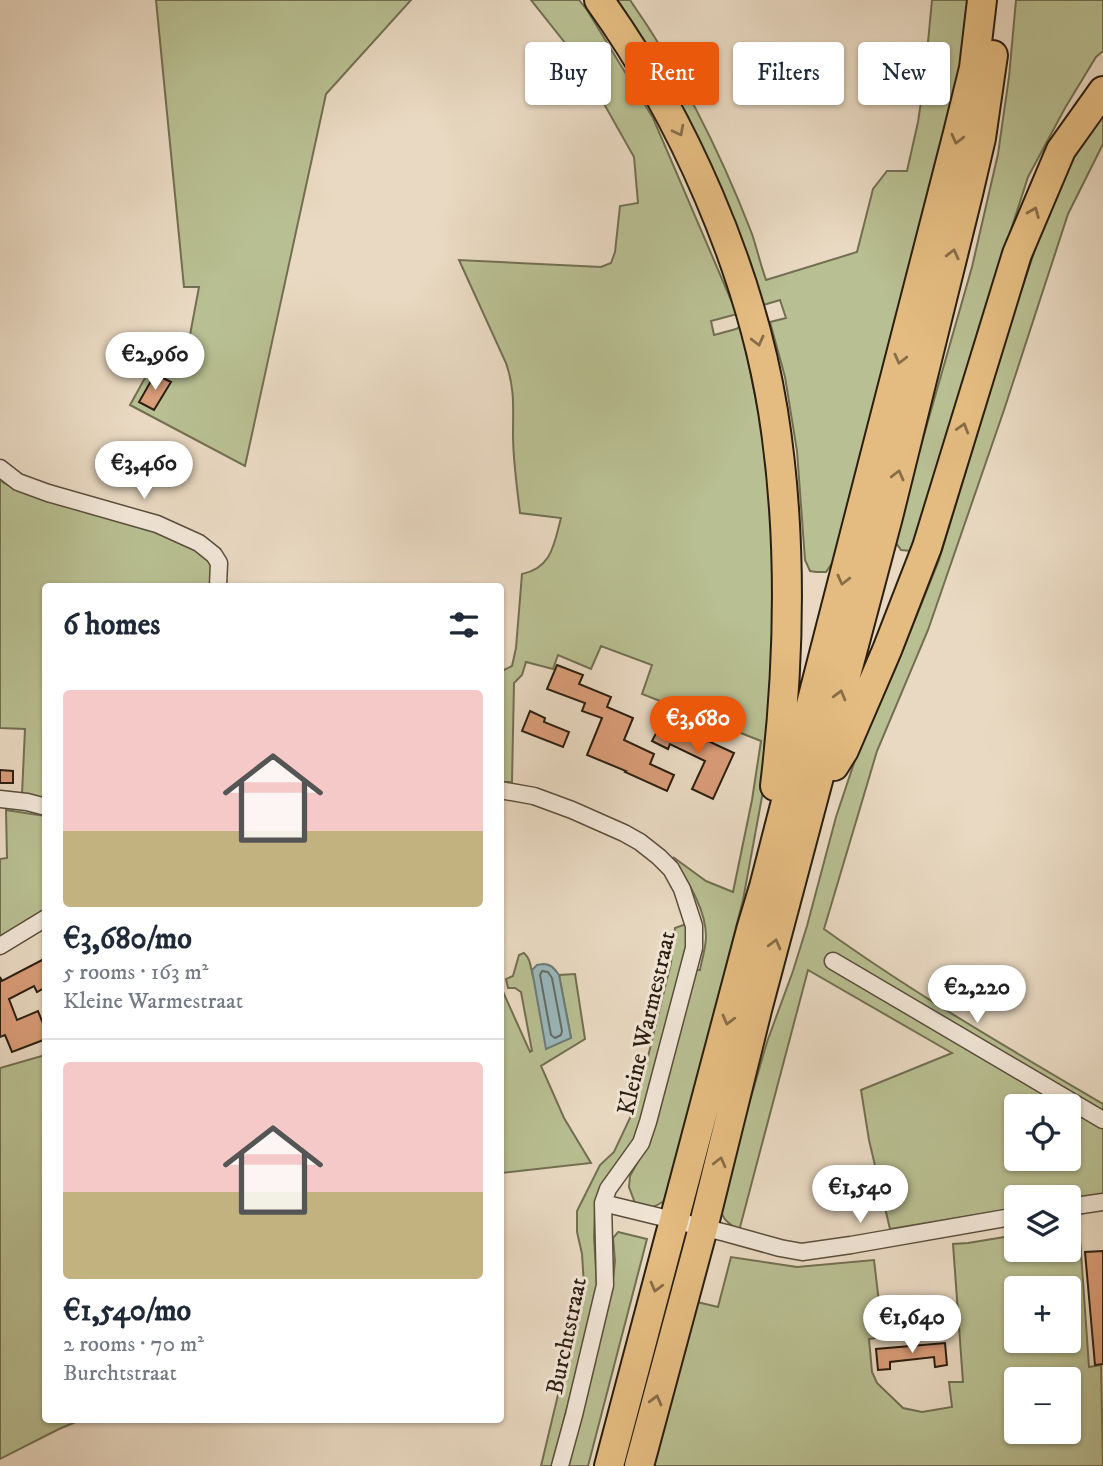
<!DOCTYPE html>
<meta charset="utf-8">
<style>
body{margin:0;font-family:"IM FELL DW Pica",serif;background:#f6f6f7;color:#1f2937;height:100vh;display:flex;flex-direction:column;font-size:26px;white-space:nowrap}
*{box-sizing:border-box;margin:0}
p{font-size:23px;color:#747a83}
.icon{flex:none;width:38px;height:38px;fill:none;stroke:currentColor;stroke-width:2;stroke-linecap:round;stroke-linejoin:round}
.map{position:relative;flex:1;overflow:hidden}
.panel{position:absolute;left:42px;top:583px;width:462px;height:840px;display:flex;flex-direction:column;background:#fff;border-radius:7px;box-shadow:0 2px 5px #0004}
.panel>*{flex:none}
.banner{position:absolute;left:525px;top:42px;width:472px;height:63px;display:flex;gap:14px}
.tools{position:absolute;left:1004px;top:1094px;display:grid;gap:14px}
.tools a{display:grid;place-items:center;width:77px;height:77px;border-radius:7px;background:#fff;box-shadow:0 2px 5px #0004;font-size:35px}
.price{position:absolute;translate:-50% -60px;padding:0 16px;border-radius:24px;background:#fff;color:#222;font-size:23px;line-height:46px;filter:drop-shadow(0 2px 4px #0008)}
.price::after{content:'';position:absolute;left:50%;top:42px;width:21px;height:16px;margin-left:-10px;background:inherit;clip-path:polygon(0 0,100% 0,50% 100%)}
.price.on{background:#ea580c;color:#fff}
ul{padding:0;list-style:none}
li{display:grid;align-content:center;gap:14px;height:371px;padding:0 21px}
li+li{border-top:2px solid #e0e1e3}
li span{display:grid;place-items:center;height:217px;border-radius:7px;color:#555}
li>.icon{margin-inline-start:auto}
span .icon{width:126px;height:126px;fill:#fffc;stroke-width:1}
li b{font-size:30px}
h2{display:flex;justify-content:space-between;align-items:center;height:84px;padding:0 21px;font-size:30px}
.chip{padding:0 24px;border-radius:7px;background:#fff;box-shadow:0 2px 5px #0004;font-size:24px;line-height:63px}
.chip.on{background:#ea580c;color:#fff}
.map>svg:first-child{display:block}
</style>
<div class="map">
<svg width="1103" height="1466" viewBox="0 0 1103 1466">
<rect width="100%" height="100%" fill="#e9d9c2"/>
<filter id="stains"><feTurbulence type="fractalNoise" baseFrequency=".00286" numOctaves="4"/><feColorMatrix values="0 0 0 0 .2 0 0 0 0 .09 0 0 0 0 .02 0 0 0 .5 -.17"/></filter>
<radialGradient id="worn" r=".72"><stop offset=".6" stop-color="#630" stop-opacity="0"/><stop offset="1" stop-color="#630" stop-opacity=".3"/></radialGradient>
<path fill="#b8bf92" stroke="#726f51" stroke-width="2" fill-rule="evenodd" d="M156,0h255l-85,94 -81,372 -115,-61 26,-47 28,9 15,-80h-15z
M531,0h48l8,10 66,108 84,196 -26,7 3,14 22,-6 5,-3 28,139 8,205 -13,116 -21,114 -76,299c-13,9 -17,11 -32,4l-6,-16 1,-11 22,-40 43,-166h5c2,-11 6,-23 6,-34 0,-27 -20,-57 -33,-79l33,24 27,11 19,-92 9,-59 -119,-47 10,-29 -51,-19 -10,23 -33,-14 -5,14 -27,-7 -4,13 -8,8 -2,99h-11v-112h3l8,-4 4,-18 6,-74c30,-6 32,-30 39,-56l-41,-5c-3,-26 -7,-53 -7,-78 0,-28 2,-46 -7,-72l-47,-103 142,7 10,-4 4,-11 5,-46 18,-3 -4,-46 -53,-94z
M613,0h17c51,73 90,151 122,234 5,15 9,32 14,46l91,-28 16,-63 14,-18h20l11,-49 7,-48 7,-74h38l-10,67 -16,79 -107,410 -11,16h-10l-6,-1 -5,-11 -8,-109 -12,-74 -15,-55 16,-4 -6,-18 -20,6z
M1016,0h87v51l-7,6 -31,51 -37,69 -58,180 -51,181 -8,13 -10,-1 -7,-10 78,-273 26,-113 11,-77z
M1103,110v34l-35,70 -64,196 -76,220 -51,121 -53,178c89,64 184,119 279,175v10l-39,-8h-47v52h52v-49l34,20v65l-34,6v-3h-52v11l-127,21 -21,-89 -8,-50 91,-37 -144,-83 -69,261c-12,-9 -18,-12 -19,-27l47,-162 26,-71 14,-45 29,-109 19,-57 41,-93 43,-107 77,-254 27,-80 18,-45 22,-41z
M0,479l4,4 23,11 115,33 42,15 21,14 9,13 -1,17h-167l-1,214 -23,-6 3,-65 -25,-1z
M6,810l39,6v93l-45,29v-79l7,-1z
M686,924l3,19 -44,170 -13,31 -27,35 -7,15 -3,13 -1,30 3,49 -2,14 -43,166h-11l43,-180 -2,-32 -5,-22v-21l23,-46 14,-13 16,-34 11,-33 30,-122 4,-35z
M524,953c8,7 6,17 10,26 8,18 26,41 37,59l-12,-63 16,-1 10,65 -44,27 23,52 27,45 -90,10 -1,-188 30,67 2,-1 -11,-59 -6,-4h-7l-2,-9 7,-3 6,-21z
M45,1055l1,364h37l-24,10 -59,30v-391z
M1079,1224l10,143 12,-2 2,101h-449l43,-164 21,5 13,-50 66,10 77,-7 9,77 -14,2 3,33 5,11 26,25 19,4 30,-5 -3,-25h14l-10,-138 15,-1 49,-8v15h52v-24zM1017,1288h52v52h-52zM1017,1379h52v53h-52z
M618,1232l29,7 -59,227h-20l44,-176 3,-29 -2,-23z"/>
<path fill="#9ab8bb" stroke="#6e7b77" stroke-width="2" d="M543,964c8,0 11,4 16,11l12,63 -25,11 -14,-79 5,-5z"/>
<g fill="none" stroke-linecap="round" stroke-linejoin="round">
<path stroke="#626c66" stroke-width="2" d="M542,971l6,1 4,6 10,53 -1,4 -6,3 -4,-3 -11,-60z"/>
</g>
<path fill="#da9d79" stroke="#2b1f10" stroke-width="2" d="M155,374l16,8 -17,28 -15,-8z
M557,665l26,10 -4,9 32,13 -4,10 26,11 -9,22 30,14 -4,10 24,11 -7,16 -42,-19 1,-1 -39,-16 15,-37 -20,-7 3,-8 -38,-14z
M530,711l15,7 -1,4 25,10 -6,15 -41,-16z
M663,720l71,33 -21,46 -21,-10 13,-28 -35,-17 -2,5 -16,-8z
M0,770l13,1v12h-13z
M46,958v29l-9,5 -3,-6 -25,13 8,21 21,-9 8,20v8l-34,13 -7,-17 -5,2v-60l2,4z
M1103,1251v113l-8,1 -10,-113z
M945,1343l2,22 -12,2 -1,-10 -44,5v7l-12,1 -2,-21z"/>
<g fill="none" stroke-linecap="round" stroke-linejoin="round">
<g stroke="#5a4e3c" stroke-width="19">
<path id="street" d="M0,468l18,14 30,11 109,31 42,19 15,12 5,8 -1,23
M500,790l34,6 38,14 52,23 16,9 19,15 12,12 11,20 12,37v22l-46,174 -7,21 -33,46 -5,14
M0,799l27,3 19,5
M0,946l46,-28
M833,961l270,159
M1069,1207l34,-5
M560,1466l14,-51 31,-130 -2,-82 123,30 54,15 22,4 49,-7 166,-29"/>
</g>
<g stroke="#2b1f10" stroke-width="32">
<path id="highway" d="M599,0c84,117 151,269 174,411 20,125 17,250 2,375
M834,766l10,-16 43,-100 40,-103 90,-293 44,-104 42,-59
M609,1466l142,-536 13,-43 194,-754 16,-65 8,-68
M639,1466l64,-238 54,-218 131,-493 80,-323 13,-56 12,-83"/>
</g>
<use href="#street" stroke="#f1e6d7" stroke-width="16"/>
<use href="#highway" stroke="#e4bc81" stroke-width="28"/>
</g>
<defs><path id="oneway-chevron" d="M-2-3.5L2.5 0L-2 3.5" fill="none" stroke-width="1.6" stroke-linecap="round" stroke-linejoin="round" transform="scale(1.75)"/></defs>
<g stroke="#886e48">
<use href="#oneway-chevron" transform="translate(679 131) rotate(63)"/>
<use href="#oneway-chevron" transform="translate(957 139) rotate(104)"/>
<use href="#oneway-chevron" transform="translate(1034 212) rotate(-68)"/>
<use href="#oneway-chevron" transform="translate(953 254) rotate(-76)"/>
<use href="#oneway-chevron" transform="translate(758 341) rotate(76)"/>
<use href="#oneway-chevron" transform="translate(900 359) rotate(104)"/>
<use href="#oneway-chevron" transform="translate(963 428) rotate(-73)"/>
<use href="#oneway-chevron" transform="translate(898 475) rotate(-76)"/>
<use href="#oneway-chevron" transform="translate(843 580) rotate(104)"/>
<use href="#oneway-chevron" transform="translate(840 695) rotate(-75)"/>
<use href="#oneway-chevron" transform="translate(775 944) rotate(-75)"/>
<use href="#oneway-chevron" transform="translate(728 1020) rotate(105)"/>
<use href="#oneway-chevron" transform="translate(720 1162) rotate(-76)"/>
<use href="#oneway-chevron" transform="translate(656 1287) rotate(105)"/>
<use href="#oneway-chevron" transform="translate(656 1400) rotate(-75)"/>
</g>
<g text-anchor="middle" dominant-baseline="central" stroke-width="6" stroke-linejoin="round" paint-order="stroke">
<g font-size="24" fill="#2b1f10" stroke="#f1e6d7">
<text transform="translate(647 1023) rotate(-77)">Kleine Warmestraat</text>
<text transform="translate(567 1336) rotate(-78)">Burchtstraat</text>
</g>
</g>
<rect width="100%" height="100%" filter="url(#stains)"/>
<rect width="100%" height="100%" fill="url(#worn)"/>
</svg>
<div class="tools">
<a><svg class="icon" aria-label="locate" viewBox="0 0 24 24"><circle cx="12" cy="12" r="6"/><path d="M12 2v4M12 18v4M2 12h4M18 12h4"/></svg></a>
<a><svg class="icon" aria-label="layers" viewBox="0 0 24 24"><path d="M12 4l9 5-9 5-9-5zM3 14l9 5 9-5"/></svg></a>
<a>+</a>
<a>−</a>
</div>
<b class="price" style="left:155px;top:392px">€2,960</b>
<b class="price" style="left:144px;top:501px">€3,460</b>
<b class="price on" style="left:698px;top:756px">€3,680</b>
<b class="price" style="left:977px;top:1025px">€2,220</b>
<b class="price" style="left:860px;top:1225px">€1,540</b>
<b class="price" style="left:912px;top:1355px">€1,640</b>
<div class="banner">
<a class="chip">Buy</a>
<a class="chip on">Rent</a>
<a class="chip">Filters</a>
<a class="chip">New</a>
</div>
<section class="panel">
<h2>6 homes<svg class="icon" aria-label="filters" viewBox="0 0 24 24"><path d="M4 7h16M4 17h16"/><circle cx="9" cy="7" r="2"/><circle cx="15" cy="17" r="2"/></svg></h2>
<ul>
<li><span style="background:linear-gradient(#f6c9c9 65%,#c2b280 0)"><svg class="icon" aria-label="home" viewBox="0 0 24 24"><path d="M3 11l9-7 9 7M6 9v11h12V9"/></svg></span><div><b>€3,680/mo</b><p>5 rooms · 163 m²</p><p>Kleine Warmestraat</p></div></li>
<li><span style="background:linear-gradient(#f6c9c9 60%,#c2b280 0)"><svg class="icon" aria-label="home" viewBox="0 0 24 24"><path d="M3 11l9-7 9 7M6 9v11h12V9"/></svg></span><div><b>€1,540/mo</b><p>2 rooms · 70 m²</p><p>Burchtstraat</p></div></li>
</ul>
</section>
</div>
